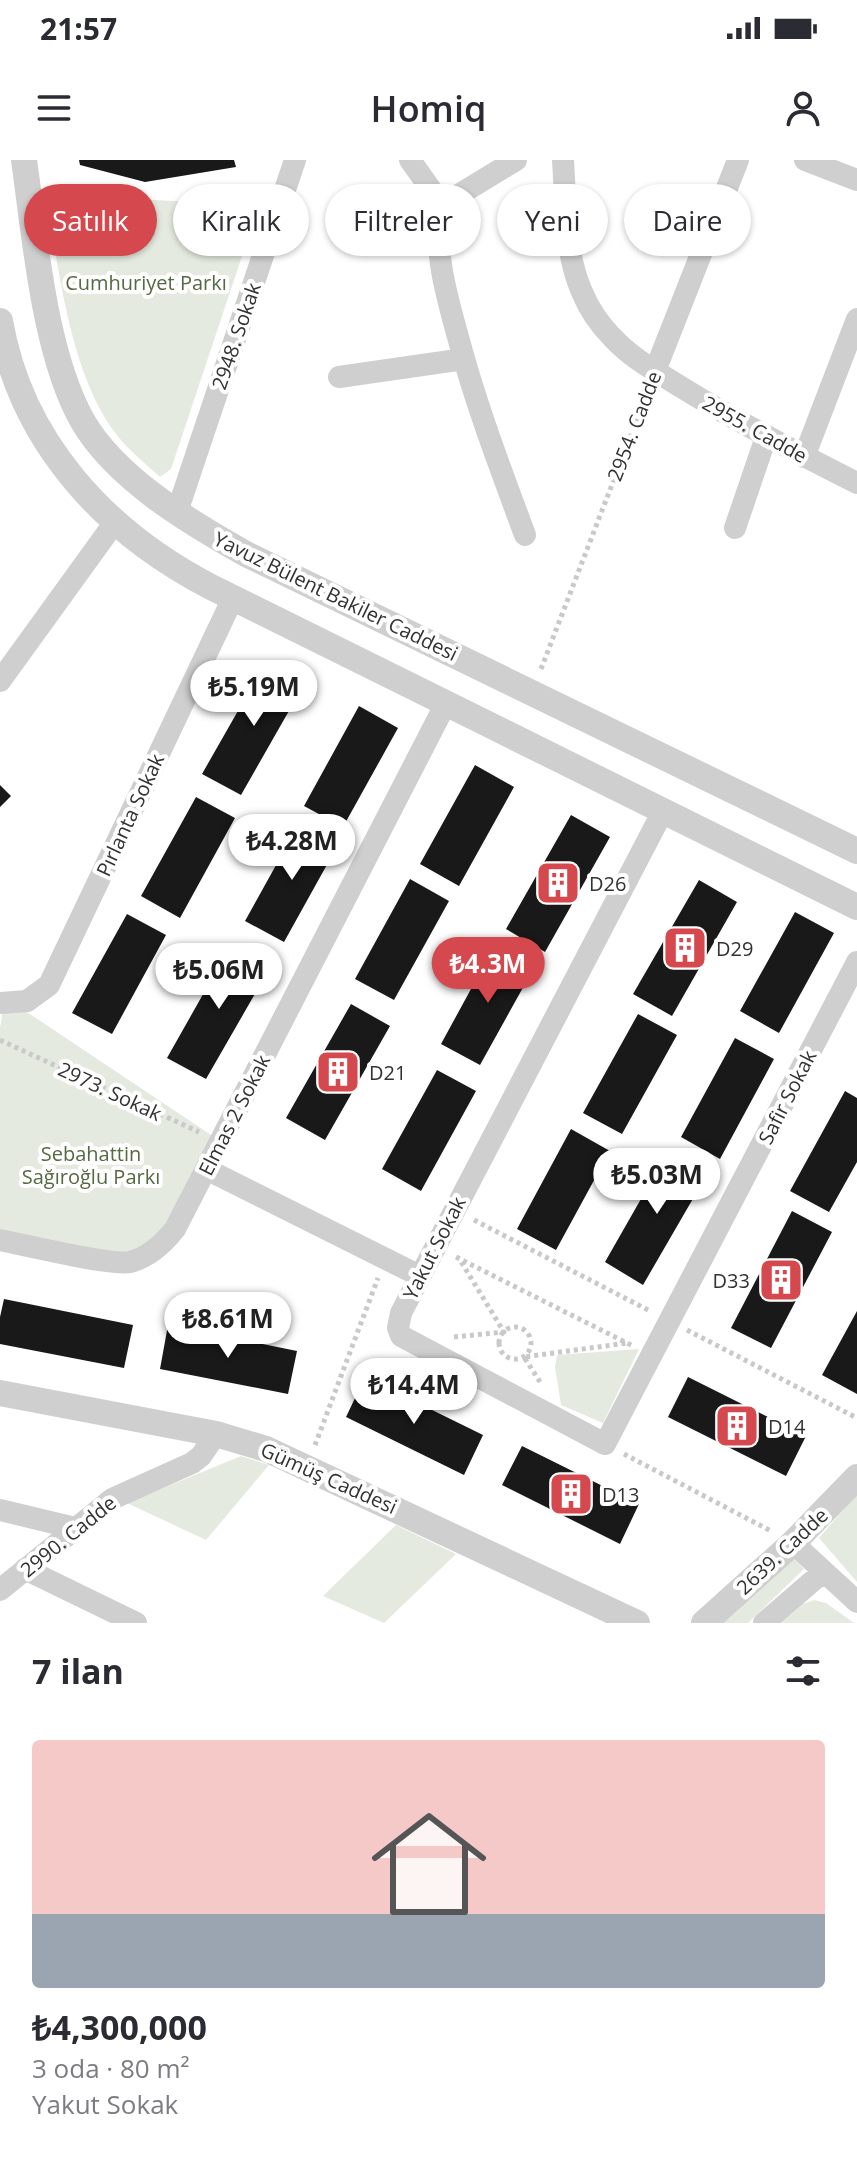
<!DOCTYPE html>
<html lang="tr">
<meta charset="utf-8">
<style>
body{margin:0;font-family:"Open Sans",sans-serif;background:#f7f7f7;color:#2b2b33;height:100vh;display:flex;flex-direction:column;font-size:30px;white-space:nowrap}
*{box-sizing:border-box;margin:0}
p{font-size:26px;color:#7c7c81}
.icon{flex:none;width:44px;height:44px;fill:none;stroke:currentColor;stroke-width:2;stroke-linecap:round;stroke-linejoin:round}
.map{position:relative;height:1463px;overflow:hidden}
.panel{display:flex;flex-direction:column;background:#fff;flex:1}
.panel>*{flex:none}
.top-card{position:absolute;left:24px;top:24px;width:810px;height:72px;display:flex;gap:16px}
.price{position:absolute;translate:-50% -68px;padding:0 18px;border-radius:28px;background:#fff;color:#222;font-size:26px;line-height:52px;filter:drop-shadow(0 2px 4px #0008)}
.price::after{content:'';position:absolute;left:50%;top:48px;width:24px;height:18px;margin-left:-12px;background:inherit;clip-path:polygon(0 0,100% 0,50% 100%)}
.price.active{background:#d5484e;color:#fff}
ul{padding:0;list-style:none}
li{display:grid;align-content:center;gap:16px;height:424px;padding:0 32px}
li+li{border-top:2px solid #e1e1e2}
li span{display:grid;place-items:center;height:248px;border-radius:8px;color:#555}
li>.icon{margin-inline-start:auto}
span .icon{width:144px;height:144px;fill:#fffc;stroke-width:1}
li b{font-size:34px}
h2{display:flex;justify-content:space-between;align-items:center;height:96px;padding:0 32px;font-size:34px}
.pill{padding:0 28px;border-radius:36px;background:#fff;box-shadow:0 2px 6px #0004;font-size:28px;line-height:72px}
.pill.active{background:#d5484e;color:#fff}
.status{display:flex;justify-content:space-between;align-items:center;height:56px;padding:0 40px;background:#fff;direction:ltr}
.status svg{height:22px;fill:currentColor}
header{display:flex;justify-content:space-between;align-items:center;height:104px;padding:0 32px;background:#fff;font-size:36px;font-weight:600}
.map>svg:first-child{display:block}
</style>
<div class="status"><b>21:57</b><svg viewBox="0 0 49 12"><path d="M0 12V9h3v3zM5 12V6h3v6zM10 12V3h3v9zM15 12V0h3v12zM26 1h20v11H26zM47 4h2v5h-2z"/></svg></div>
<header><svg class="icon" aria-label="menu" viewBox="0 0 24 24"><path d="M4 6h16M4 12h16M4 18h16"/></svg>Homiq<svg class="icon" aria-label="person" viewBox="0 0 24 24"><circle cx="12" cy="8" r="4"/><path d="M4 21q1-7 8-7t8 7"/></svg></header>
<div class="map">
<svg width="857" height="1463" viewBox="0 0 857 1463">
<rect width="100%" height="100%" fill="#fff"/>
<path fill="#e4eadf" d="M45,35l214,10 -88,264 -11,8c-15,-14 -32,-27 -44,-43 -47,-62 -56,-163 -71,-239z
M4,844h11l205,137 -45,88 -40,31 -135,-20v-212z
M639,1189l-36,74 -42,-18 -6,-38 2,-12z
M241,1296l28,9 -63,75 -79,-37z
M857,1334v88l-38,-44z
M396,1365l60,29 -72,69 -61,-27z
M791,1396l13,13 -56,54h-25z
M814,1440l12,3 28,20h-73l22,-19z"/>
<path fill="#191919" d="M79,0h155l2,7 -91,15 -65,-17z
M267,500l39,21 -65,114 -39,-21z
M359,546l39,22 -55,99 -39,-21z
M475,605l39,22 -55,99 -39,-22z
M0,625l11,11 -11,11z
M196,637l39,21 -55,100 -39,-22z
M571,655l39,22 -65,115 -39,-23z
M300,662l39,21 -55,99 -39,-21z
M410,719l39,22 -55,99 -39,-21z
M699,720l38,22 -65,114 -39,-22z
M795,752l39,21 -55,100 -39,-22z
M127,754l39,21 -54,99 -40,-21z
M232,783l39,23 -65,113 -39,-21z
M495,785l40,21 -55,99 -39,-21z
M351,844l39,22 -65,114 -39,-22z
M638,854l39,21 -55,99 -39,-21z
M735,878l39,21 -54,100 -39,-22z
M437,910l39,21 -55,100 -39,-22z
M845,931l12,7v64l-28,50 -39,-21z
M571,969l39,22 -54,99 -39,-21z
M670,988l39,23 -66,114 -38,-23z
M792,1051l40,21 -61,116 -40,-20z
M4,1139l129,26 -9,43 -124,-24v-27z
M857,1151v83l-35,-19z
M168,1165l129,26 -9,43 -128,-25z
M365,1217l118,58 -19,40 -118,-58z
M688,1217l118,59 -20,40 -118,-59z
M522,1286l117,58 -19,40 -118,-59z"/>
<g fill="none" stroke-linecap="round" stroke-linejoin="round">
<path stroke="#c9c9c9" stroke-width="5" stroke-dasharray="4 4" stroke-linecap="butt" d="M541,509l107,-278
M0,880l199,92
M474,1060l176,91
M456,1097l177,89
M499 1183a16 16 0 1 1 32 0a16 16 0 1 1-32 0Z
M687,1170l170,88
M454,1177l50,-5 -44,-72
M540,1222l-16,-25 103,-14
M315,1285l63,-167
M624,1294l147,77"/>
<path stroke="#cfcfcf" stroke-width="22" d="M410,0l32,45
M516,0l-74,45c-9,46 4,88 16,132 18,68 43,133 67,198
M563,0c3,44 1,91 19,132 7,17 17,32 30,45 19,21 45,35 69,50 57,35 116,66 176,96
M805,0l52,20
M655,211l83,-211
M339,217l125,-18
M804,297l53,-138
M177,352l118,-352
M735,368l31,-91
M0,521l115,-159
M663,651l-262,502 -3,15 3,8 204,108 252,-482
M0,843l27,-2 22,-16 184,-387
M206,1009l214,107
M0,1080c25,5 112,26 130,22 19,-5 34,-19 45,-33l270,-524
M0,1350l75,18
M793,1383l64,59
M25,1409l111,54
M0,1430l112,-91 80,-36 9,-7 15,-22
M764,1463l59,-51"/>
<path stroke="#cfcfcf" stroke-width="26" d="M24,0c11,78 20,192 58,260 33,58 107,102 164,134l611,297
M0,161c21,121 105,211 211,266l646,320
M0,1233l216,41 50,15 371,174
M704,1463l89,-80 64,-66"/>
</g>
<defs>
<g id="building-square" transform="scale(2.3)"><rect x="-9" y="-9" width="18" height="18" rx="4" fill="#d5484e" stroke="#fff"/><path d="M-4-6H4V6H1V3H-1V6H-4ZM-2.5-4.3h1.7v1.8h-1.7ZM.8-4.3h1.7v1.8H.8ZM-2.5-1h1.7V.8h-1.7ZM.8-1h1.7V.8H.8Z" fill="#fff"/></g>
</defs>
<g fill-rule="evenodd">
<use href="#building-square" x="558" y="723"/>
<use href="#building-square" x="685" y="788"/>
<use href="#building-square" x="338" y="912"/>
<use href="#building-square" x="781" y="1120"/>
<use href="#building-square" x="737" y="1266"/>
<use href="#building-square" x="571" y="1334"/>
</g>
<g text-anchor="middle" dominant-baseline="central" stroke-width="8" stroke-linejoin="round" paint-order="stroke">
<g font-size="20" fill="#546a43" stroke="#fff">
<text x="146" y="122">Cumhuriyet Parkı</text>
<text x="91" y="993">Sebahattin<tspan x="91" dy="23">Sağıroğlu Parkı</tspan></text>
</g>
<g font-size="20" fill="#323232" stroke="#fff">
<text transform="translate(236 176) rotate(-71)">2948. Sokak</text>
<text transform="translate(634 266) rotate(-69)">2954. Cadde</text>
<text transform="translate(755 269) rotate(29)">2955. Cadde</text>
<text transform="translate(336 436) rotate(26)">Yavuz Bülent Bakiler Caddesi</text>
<text transform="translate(130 655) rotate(-65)">Pırlanta Sokak</text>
<text transform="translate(110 931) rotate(25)">2973. Sokak</text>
<text transform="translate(787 937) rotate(-63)">Safir Sokak</text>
<text transform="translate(234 955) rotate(-63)">Elmas 2 Sokak</text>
<text transform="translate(434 1088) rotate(-63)">Yakut Sokak</text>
<text transform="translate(329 1318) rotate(24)">Gümüş Caddesi</text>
<text transform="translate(68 1376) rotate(-39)">2990. Cadde</text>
<text transform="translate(782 1391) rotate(-43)">2639. Cadde</text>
</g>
<g font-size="20" fill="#323232" stroke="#fff" text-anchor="start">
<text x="589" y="723">D26</text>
<text x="716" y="788">D29</text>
<text x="369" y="912">D21</text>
<text x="750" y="1120" text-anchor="end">D33</text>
<text x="768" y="1266">D14</text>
<text x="602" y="1334">D13</text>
</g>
</g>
</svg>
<b class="price" style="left:254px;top:568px">₺5.19M</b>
<b class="price" style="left:292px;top:722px">₺4.28M</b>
<b class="price active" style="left:488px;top:845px">₺4.3M</b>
<b class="price" style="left:219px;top:851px">₺5.06M</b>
<b class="price" style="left:657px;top:1056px">₺5.03M</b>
<b class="price" style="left:228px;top:1200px">₺8.61M</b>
<b class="price" style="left:414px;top:1266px">₺14.4M</b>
<div class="top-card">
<a class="pill active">Satılık</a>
<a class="pill">Kiralık</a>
<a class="pill">Filtreler</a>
<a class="pill">Yeni</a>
<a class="pill">Daire</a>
</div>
</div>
<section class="panel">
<h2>7 ilan<svg class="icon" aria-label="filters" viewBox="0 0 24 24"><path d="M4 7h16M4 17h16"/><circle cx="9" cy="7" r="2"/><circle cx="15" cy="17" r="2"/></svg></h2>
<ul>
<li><span style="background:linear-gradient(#f6c9c9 70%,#9aa5b1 0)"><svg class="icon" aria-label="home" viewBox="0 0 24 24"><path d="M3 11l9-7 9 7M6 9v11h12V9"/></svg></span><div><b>₺4,300,000</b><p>3 oda · 80 m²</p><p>Yakut Sokak</p></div></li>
</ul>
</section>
